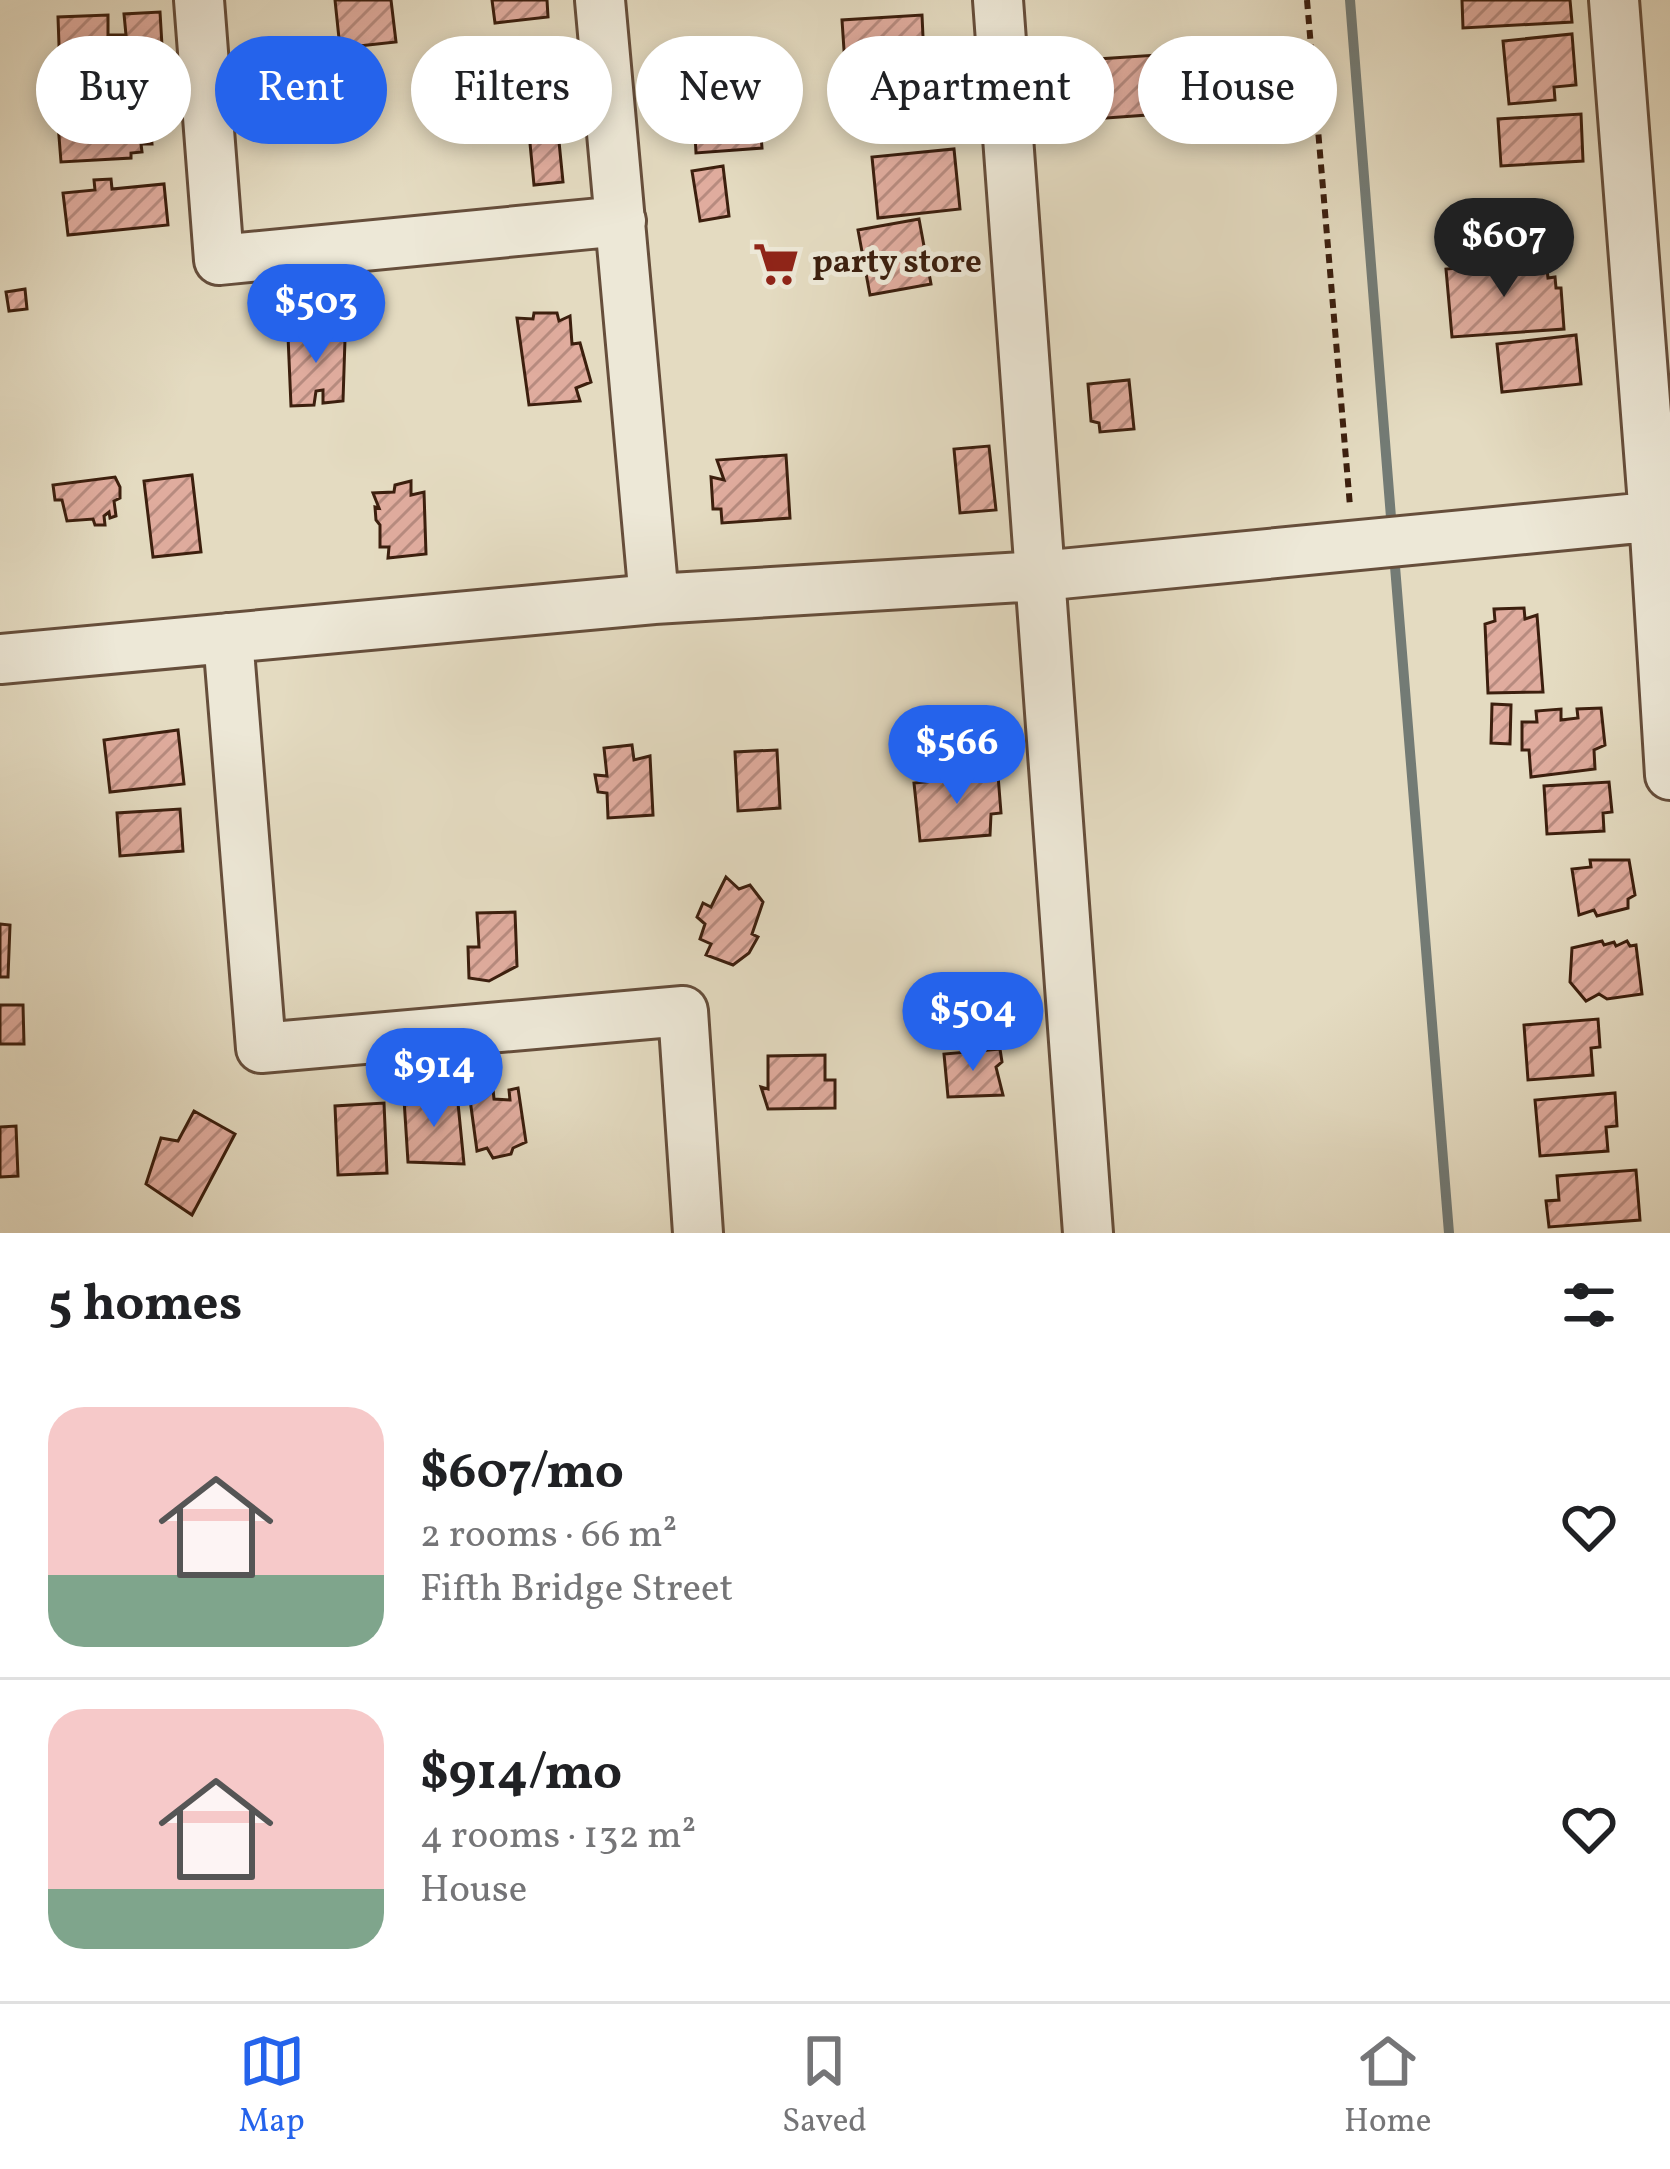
<!DOCTYPE html>
<meta charset="utf-8">
<style>
body{margin:0;font-family:Vollkorn,serif;background:#f6f6f6;color:#202124;height:100vh;display:flex;flex-direction:column;font-size:45px;white-space:nowrap}
*{box-sizing:border-box;margin:0}
p{font-size:39px;color:#757577}
.icon{flex:none;width:66px;height:66px;fill:none;stroke:currentColor;stroke-width:2;stroke-linecap:round;stroke-linejoin:round}
.map{position:relative;height:1233px;overflow:hidden}
.details{display:flex;flex-direction:column;background:#fff;flex:1}
.details>*{flex:none}
.banner{position:absolute;left:36px;top:36px;width:1599px;height:108px;display:flex;gap:24px}
.price{position:absolute;translate:-50% -102px;padding:0 27px;border-radius:42px;background:#2563eb;color:#fff;font-size:39px;line-height:78px;filter:drop-shadow(0 3px 6px #0008)}
.price::after{content:'';position:absolute;left:50%;top:72px;width:36px;height:27px;margin-left:-18px;background:inherit;clip-path:polygon(0 0,100% 0,50% 100%)}
.price.selected{background:#222;color:#fff}
ul{padding:0;list-style:none}
li{display:flex;align-items:center;gap:36px;height:300px;padding:0 48px}
li+li{border-top:3px solid #e0e0e0}
li span{display:grid;place-items:center;flex:none;width:336px;height:240px;border-radius:36px;color:#555}
li>.icon{margin-inline-start:auto}
span .icon{width:144px;height:144px;fill:#fffc;stroke-width:1}
li b{font-size:51px}
h2{display:flex;justify-content:space-between;align-items:center;height:144px;padding:0 48px;font-size:51px}
.chip{padding:0 42px;border-radius:54px;background:#fff;box-shadow:0 6px 18px #0003;font-size:42px;line-height:108px}
.chip.selected{background:#2563eb;color:#fff}
.dock{display:flex;justify-content:space-around;align-items:center;height:168px;border-top:3px solid #e0e0e0;background:#fff;font-size:33px;color:#757577}
.dock a{display:grid;justify-items:center;gap:6px}
.dock .selected{color:#2563eb}
.map>svg:first-child{display:block}
</style>
<div class="map">
<svg width="1670" height="1233" viewBox="0 0 1670 1233">
<defs>
<pattern id="building-hatch" width="6" height="6" patternUnits="userSpaceOnUse" patternTransform="scale(3)"><rect width="6" height="6" fill="#e0ac9e"/><path d="M-1 1l2-2M0 6l6-6M5 7l2-2" fill="none" stroke="#b78b7f"/></pattern>
</defs>
<rect width="100%" height="100%" fill="#e4dbc1"/>
<filter id="stains"><feTurbulence type="fractalNoise" baseFrequency=".00167" numOctaves="4"/><feColorMatrix values="0 0 0 0 .2 0 0 0 0 .09 0 0 0 0 .02 0 0 0 .5 -.17"/></filter>
<radialGradient id="worn" r=".72"><stop offset=".6" stop-color="#630" stop-opacity="0"/><stop offset="1" stop-color="#630" stop-opacity=".3"/></radialGradient>
<g fill="none" stroke-linecap="round" stroke-linejoin="round">
<path stroke="#737b75" stroke-width="10" d="M1350,0l42,530
M1394,554l55,679"/>
</g>
<path fill="url(#building-hatch)" stroke="#3c1f0e" stroke-width="3" d="M335,0h56l5,42 -56,6z
M492,0h55l1,17 -53,6z
M1462,0h108l2,22 -109,6z
M160,12l4,67 -91,4 -1,-11 -12,1 -2,-56 50,-2v20h18l-2,-21z
M922,15l2,44 -79,6 -3,-45z
M1572,34l4,51 -22,2 1,13 -46,4 -6,-63z
M1157,55l4,59 -68,5 -3,-36 -6,1 -1,-24z
M552,71l11,111 -29,3 -7,-73 -5,1 -1,-6 -17,1 -3,-32z
M758,98l4,50 -66,5 -1,-19h-9l-2,-31z
M137,106l1,12h12l2,26h-11l1,8 -11,1v5l-70,4 -4,-51z
M1581,114l2,47 -82,5 -3,-47z
M954,149l6,60 -82,9 -6,-61z
M723,166l6,50 -29,5 -8,-50z
M111,179l1,10 52,-5 4,41 -100,10 -5,-42 32,-3 -1,-10z
M919,219l12,65 -61,11 -12,-65z
M1546,261l2,17 7,-1 1,11h5l3,41 -112,8 -6,-68z
M25,289l2,20 -18,2 -3,-19z
M534,313h23l2,8 11,-5 2,28 8,-1 11,39 -15,6 4,13 -51,4 -12,-87 16,1z
M319,324l2,10h7l2,-6 15,11 -2,62 -20,2v-13l-7,1 -2,14 -23,1 -3,-70h12l2,-11z
M1576,335l5,49 -79,8 -5,-48z
M1129,380l5,49 -34,3 -1,-9 -8,-2 -3,-37z
M989,446l7,64 -36,3 -6,-64z
M786,455l4,63 -68,5 -1,-14h-8l-2,-32 13,3 -7,-20z
M192,475l9,77 -48,5 -9,-76z
M115,477l5,10v11l-6,3 2,15 -6,2 -1,-6 -5,4 1,9h-10l-2,-6 -26,2 -5,-21h-7l-2,-15z
M411,481v14l13,-3 2,62 -38,4 1,-11h-9v-22l-4,-5 -1,-13 4,1 -6,-15 21,-1 1,-7z
M1524,608l1,11 12,-4 6,77 -55,1 -3,-69 10,-3 -1,-12z
M1492,704l19,1 -1,39 -19,-1z
M1601,708l4,37 -11,5 1,19 -64,8 -2,-27h-7v-28h15l-1,-11 25,-2v11l17,-2 -1,-9z
M178,730l6,54 -74,8 -6,-52z
M632,745l2,15 16,-4 3,59 -45,3 -1,-25 -9,-1 -3,-17 12,1 -3,-28z
M777,750l3,58 -42,3 -3,-59z
M998,775l3,38 -10,1 -1,21 -70,6 -6,-58z
M1609,782l3,30 -9,1 1,18 -57,3 -3,-48z
M180,809l3,42 -63,5 -3,-43z
M1590,860h39l6,35 -7,4v9l-31,8 -3,-6 -15,5 -7,-46 19,-2z
M726,877l13,12 11,-4 13,17 -11,32 6,3 -9,16 -16,12 -27,-10 5,-11 -11,-5 5,-15 -8,-7 6,-14 8,4z
M515,912l2,54 -28,15 -20,-3 -1,-31h11l-2,-34z
M0,924l10,1 -2,52h-8z
M1602,941l2,4 10,-3 2,4 11,-5 3,5 6,-1 6,49 -35,5 -8,-5 -13,7 -16,-19 2,-34z
M0,1005h23l1,39h-24z
M1598,1019l2,28 -9,1 2,27 -65,5 -4,-55z
M1000,1049l2,13 -6,5 7,28 -55,2 -4,-43z
M825,1055v25h10v28l-67,1 -7,-22 7,2v-33z
M518,1088l8,54 -13,6 -2,6 -18,4 -6,-10 -10,3 -8,-59 24,-3 1,10 16,1 -1,-10z
M457,1093l7,71 -56,-2 -4,-63z
M1615,1093l2,33 -11,1 2,24 -68,5 -5,-56z
M384,1103l3,70 -49,2 -3,-69z
M194,1111l41,23 -43,81 -46,-31 15,-46 17,3z
M16,1126l2,50 -18,1v-50z
M1636,1170l4,50 -91,7 -3,-26 13,-1 -2,-24z"/>
<g fill="none" stroke-linecap="round" stroke-linejoin="round">
<g stroke="#664e3b" stroke-width="54">
<path id="minor" d="M199,0l20,260 402,-39
M600,0l54,599
M998,0l90,1233
M1614,0l40,517 16,258
M228,638l33,410 422,-37 15,222
M0,659l654,-60 386,-23 630,-61"/>
</g>
<path stroke="#3c1f0e" stroke-width="6" stroke-dasharray="9 6" stroke-linecap="butt" d="M1307,0l43,506"/>
<use href="#minor" stroke="#ede8d7" stroke-width="48"/>
</g>
<defs>
<g id="supermarket-bare" transform="scale(3.6)"><path d="M-6-5.5h2.5l.6 2H6L4.5 2H-2.5L-4.4-4H-6ZM-1.5 3.2a1.3 1.3 0 1 0 .1 0ZM3 3.2a1.3 1.3 0 1 0 .1 0Z" fill="#8f2418" stroke="#ede8d7" stroke-width="2.5" paint-order="stroke"/></g>
</defs>
<g fill-rule="evenodd">
<use href="#supermarket-bare" x="776" y="264"/>
</g>
<g text-anchor="middle" dominant-baseline="central" stroke-width="10" stroke-linejoin="round" paint-order="stroke">
<g font-size="33" font-weight="bold" fill="#3c1f0e" stroke="#ede8d7" text-anchor="start">
<text x="812" y="264">party store</text>
</g>
</g>
<rect width="100%" height="100%" filter="url(#stains)"/>
<rect width="100%" height="100%" fill="url(#worn)"/>
</svg>
<b class="price selected" style="left:1504px;top:300px">$607</b>
<b class="price" style="left:316px;top:366px">$503</b>
<b class="price" style="left:957px;top:807px">$566</b>
<b class="price" style="left:973px;top:1074px">$504</b>
<b class="price" style="left:434px;top:1130px">$914</b>
<div class="banner">
<a class="chip">Buy</a>
<a class="chip selected">Rent</a>
<a class="chip">Filters</a>
<a class="chip">New</a>
<a class="chip">Apartment</a>
<a class="chip">House</a>
</div>
</div>
<section class="details">
<h2>5 homes<svg class="icon" aria-label="filters" viewBox="0 0 24 24"><path d="M4 7h16M4 17h16"/><circle cx="9" cy="7" r="2"/><circle cx="15" cy="17" r="2"/></svg></h2>
<ul>
<li><span style="background:linear-gradient(#f6c9c9 70%,#7fa58c 0)"><svg class="icon" aria-label="home" viewBox="0 0 24 24"><path d="M3 11l9-7 9 7M6 9v11h12V9"/></svg></span><div><b>$607/mo</b><p>2 rooms · 66 m²</p><p>Fifth Bridge Street</p></div><svg class="icon" aria-label="heart" viewBox="0 0 24 24"><path d="M12 20l-8-8c-3-5 5-10 8-4 3-6 11-1 8 4z"/></svg></li>
<li><span style="background:linear-gradient(#f6c9c9 75%,#7fa58c 0)"><svg class="icon" aria-label="home" viewBox="0 0 24 24"><path d="M3 11l9-7 9 7M6 9v11h12V9"/></svg></span><div><b>$914/mo</b><p>4 rooms · 132 m²</p><p>House</p></div><svg class="icon" aria-label="heart" viewBox="0 0 24 24"><path d="M12 20l-8-8c-3-5 5-10 8-4 3-6 11-1 8 4z"/></svg></li>
</ul>
</section>
<nav class="dock">
<a class="selected"><svg class="icon" aria-label="map" viewBox="0 0 24 24"><path d="M3 6l6-2 6 2 6-2v14l-6 2-6-2-6 2zM9 4v14M15 6v14"/></svg>Map</a>
<a><svg class="icon" aria-label="saved" viewBox="0 0 24 24"><path d="M7 4h10v16l-5-4-5 4z"/></svg>Saved</a>
<a><svg class="icon" aria-label="home" viewBox="0 0 24 24"><path d="M3 11l9-7 9 7M6 9v11h12V9"/></svg>Home</a>
</nav>
